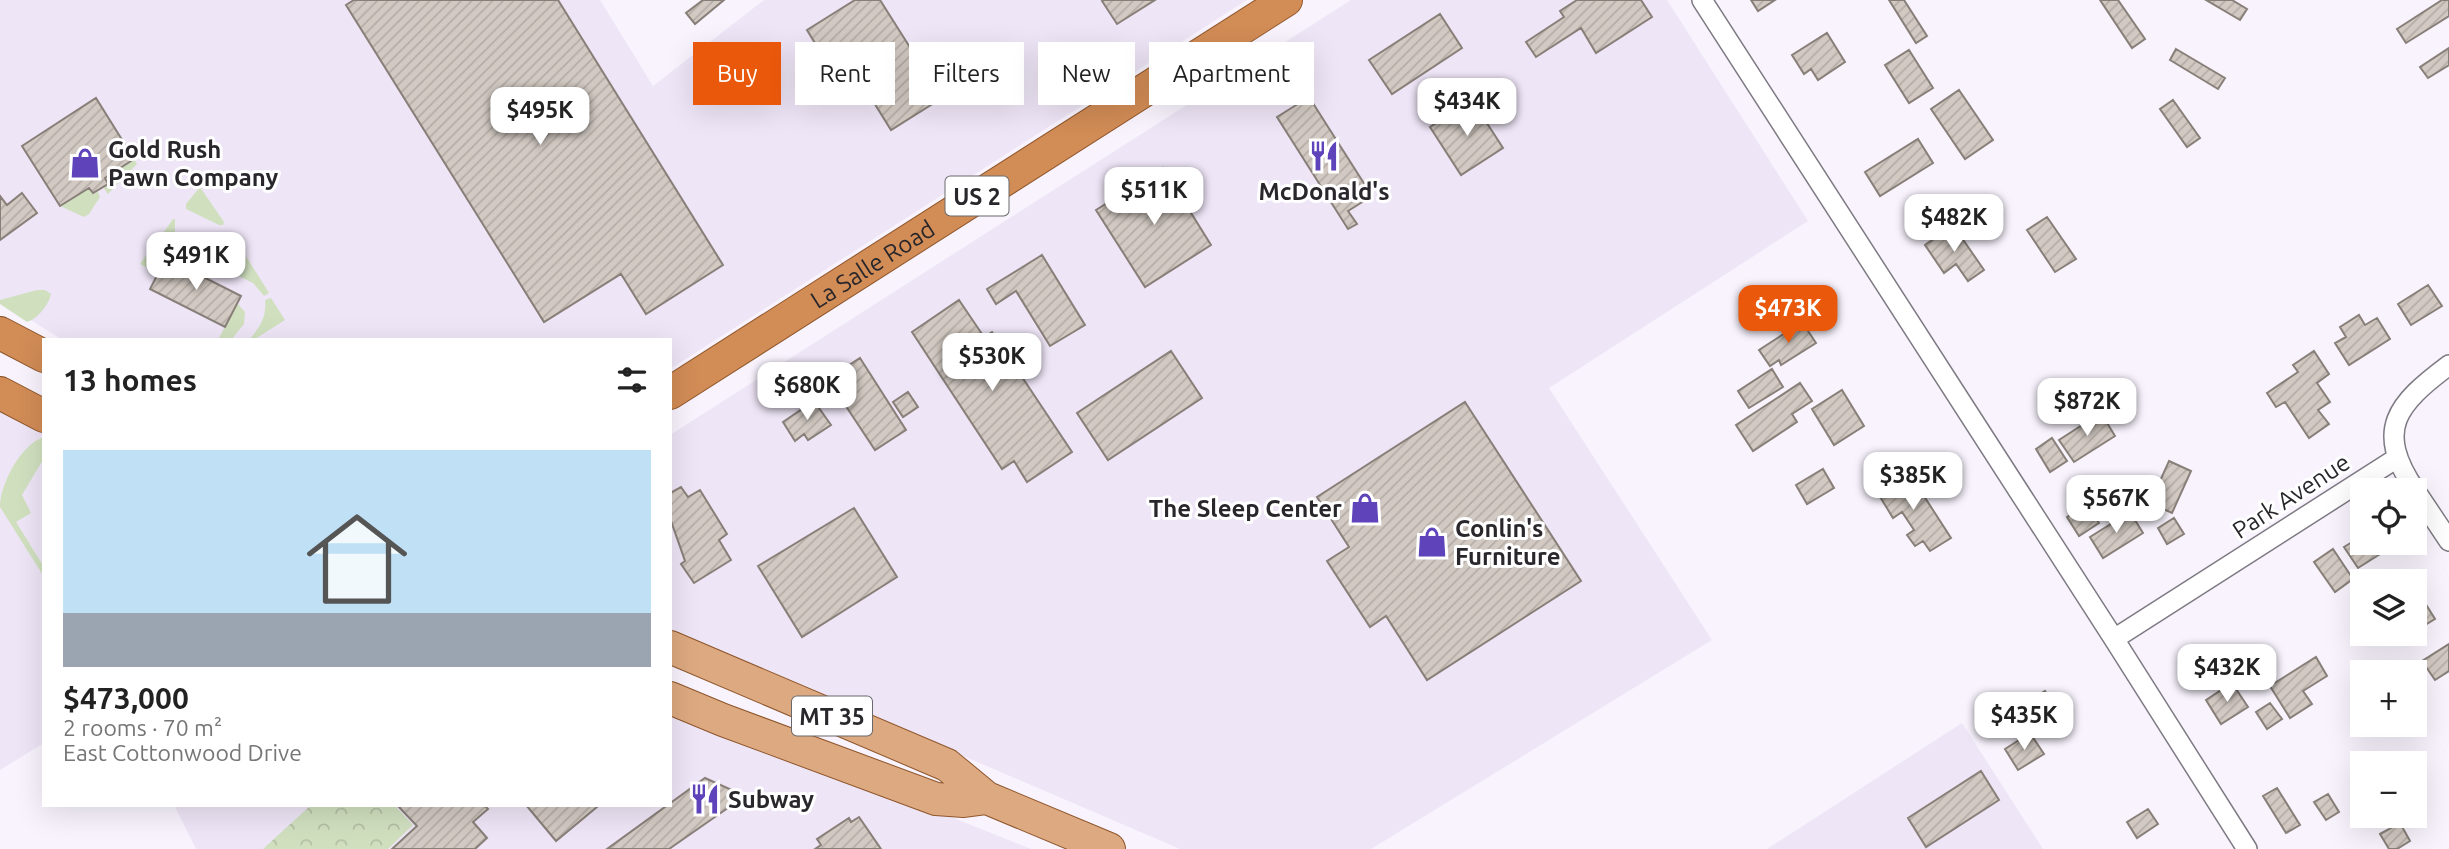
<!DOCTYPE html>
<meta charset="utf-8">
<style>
body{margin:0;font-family:Ubuntu,sans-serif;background:#f2f2f2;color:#222;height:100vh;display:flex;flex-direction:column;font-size:26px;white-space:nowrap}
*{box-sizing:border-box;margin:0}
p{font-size:23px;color:#767676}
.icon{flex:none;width:38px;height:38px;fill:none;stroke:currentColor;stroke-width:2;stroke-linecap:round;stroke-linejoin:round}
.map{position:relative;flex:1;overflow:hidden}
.details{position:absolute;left:42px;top:338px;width:630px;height:469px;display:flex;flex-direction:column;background:#fff;border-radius:0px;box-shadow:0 7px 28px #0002}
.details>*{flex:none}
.hud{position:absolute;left:693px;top:42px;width:665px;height:63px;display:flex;gap:14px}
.tools{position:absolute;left:2350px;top:478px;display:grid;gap:14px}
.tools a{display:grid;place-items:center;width:77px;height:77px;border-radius:0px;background:#fff;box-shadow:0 7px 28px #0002;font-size:35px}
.price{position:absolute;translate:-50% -60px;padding:0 16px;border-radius:14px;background:#fff;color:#222;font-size:23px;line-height:46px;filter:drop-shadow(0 2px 4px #0008)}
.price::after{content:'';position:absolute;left:50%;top:42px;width:21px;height:16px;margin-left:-10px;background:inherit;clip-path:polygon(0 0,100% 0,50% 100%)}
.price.selected{background:#ea580c;color:#fff}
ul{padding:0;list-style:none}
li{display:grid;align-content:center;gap:14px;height:371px;padding:0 21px}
li span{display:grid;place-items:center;height:217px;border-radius:0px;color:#555}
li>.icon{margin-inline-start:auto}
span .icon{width:126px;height:126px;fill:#fffc;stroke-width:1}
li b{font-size:30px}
h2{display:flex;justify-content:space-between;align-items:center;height:84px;padding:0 21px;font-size:30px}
.tag{padding:0 24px;border-radius:0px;background:#fff;box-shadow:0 7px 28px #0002;font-size:24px;line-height:63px}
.tag.selected{background:#ea580c;color:#fff}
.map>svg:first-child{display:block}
</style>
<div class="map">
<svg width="2449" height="849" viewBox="0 0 2449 849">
<defs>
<pattern id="park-crowns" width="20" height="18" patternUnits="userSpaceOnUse" patternTransform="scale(1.75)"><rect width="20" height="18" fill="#d0e0bf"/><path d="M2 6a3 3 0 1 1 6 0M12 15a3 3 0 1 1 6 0" fill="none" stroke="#b3c0a4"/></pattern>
<pattern id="building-hatch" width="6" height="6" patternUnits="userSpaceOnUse" patternTransform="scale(1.75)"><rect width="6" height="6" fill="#d2c9c2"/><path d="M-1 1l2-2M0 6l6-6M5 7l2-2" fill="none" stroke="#b4ada7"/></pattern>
</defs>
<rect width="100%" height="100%" fill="#f8f3fd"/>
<path fill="#eee5f6" d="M0,0h600l53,86 111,-86h483l-577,369v-29l-609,-1 -61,-38z
M1351,0h316l141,221 -259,167 163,252 -341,209h-191l-510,-219v-195z
M0,412l44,21v310l-44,27z
M670,705l361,144h-835l-22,-44h496z
M1962,723l81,126h-276z"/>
<path fill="#d0e0bf" d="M134,159l3,5 -29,30 -5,-7 2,-9z
M200,187l24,35 -1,3h-4l-33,-16v-5z
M89,188l4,5 4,-3 3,7 -11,17 -5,3 -24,-11z
M173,219h2v17l-4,7 -10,-7z
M180,238l60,33 -2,-18h3l1,-3 27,43 -5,3 -11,-13 -77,-38z
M157,247l6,3 -11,20 -12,-6 9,-13z
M37,290h8l6,4c-2,11 -14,25 -24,28l-27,-18v-4z
M271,298l14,22 -30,19h-5c10,-12 17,-23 15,-39z
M237,303l8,9 -1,12 -12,15 -14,1z
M44,437v21l-22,37 9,18 -15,9 28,45v10l-44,-70c0,-23 21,-63 44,-70z"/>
<path fill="url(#park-crowns)" d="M311,805h83l19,20 -25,24h-125z"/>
<path fill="url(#building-hatch)" stroke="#887f79" stroke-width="2" d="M354,0h204l165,265 -77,49 -25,-40 -77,48 -198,-317z
M703,0h21l-29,24 -9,-11z
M855,0h25l62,98 -51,32 -33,-53 -16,10 -35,-57z
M1104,0h51l-38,24 -15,-23z
M1577,0h64l11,17 -56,36 -15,-25 -45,29 -10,-15 38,-25 -4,-6z
M1751,0h24l-17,11z
M1889,0h15l23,36 -11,7z
M2100,0h18l27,39 -13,9z
M2206,0h26l15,9 -7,11z
M2442,0h7v16l-43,27 -9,-14z
M1440,14l22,34 -70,46 -23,-34z
M1827,33l18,29 -27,18 -7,-11 -7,5 -12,-19z
M2449,48v17l-21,13 -8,-11z
M2176,49l49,29 -7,11 -48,-29z
M1909,50l24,38 -24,15 -24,-38z
M1959,90l34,50 -28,19 -34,-50z
M1309,97l63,99 -24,15 9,13 -9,5 -71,-112z
M96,98l38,61 -29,19 3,6 -15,9 -4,-5 -29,18 -38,-60z
M1472,100l31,48 -42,27 -31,-48z
M2173,100l27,38 -13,9 -27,-38z
M1918,139l15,24 -53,33 -15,-24z
M1163,168l48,77 -66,42 -49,-77z
M22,193l15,20 -37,27v-44l7,9z
M2047,217l29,42 -21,13 -28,-42z
M1953,225l31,45 -16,11 -12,-17 -12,9 -19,-28z
M1042,255l43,70 -35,21 -34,-55 -20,13 -9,-15z
M166,258l75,38 -16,31 -75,-38z
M2428,285l14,21 -31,19 -13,-21z
M959,300l25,37 8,-5 80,120 -45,30 -13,-21 -12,8 -90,-137z
M2359,315l6,10 12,-7 13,21 -41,26 -14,-22 11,-6 -6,-10z
M1802,322l14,21 -35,22 -2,-5 -9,6 -11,-16z
M1171,351l31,47 -94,62 -31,-47z
M2314,351l15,23 -12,9 13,19 -12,8 11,14 -20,14 -24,-36 -9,5 -9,-14 31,-21 -5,-7z
M860,358l46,72 -31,20 -47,-71z
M1772,369l11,18 -34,21 -11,-17z
M1800,383l12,18 -20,13 5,8 -44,29 -17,-26z
M1842,390l22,36 -30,19 -22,-36z
M908,392l10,15 -15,10 -10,-15z
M814,401l17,24 -23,15 -4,-6 -9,7 -12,-19z
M1465,402l116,179 -154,99 -41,-64 -16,11 -43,-66 22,-14 -32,-50z
M2101,413l14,23 -41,26 -15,-22z
M2052,438l15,23 -17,11 -14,-23z
M2169,461l22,10 -19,42 -22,-10z
M1823,469l11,19 -27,16 -11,-19z
M1898,472l17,26 7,-5 29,45 -21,13 -7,-10 -8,5 -8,-11 7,-5 -12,-18 -9,6 -19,-31z
M681,487l7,10 12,-7 27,44 -8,6 12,20 -37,23 -13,-19 4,-3 -15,-43v-25z
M2087,504l12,19 -20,13 -12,-19z
M854,508l43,69 -95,60 -44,-71z
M2130,512l13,21 -40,25 -13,-21z
M2174,518l10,16 -17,10 -9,-16z
M2362,536v6h29l2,4 -35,22 -14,-21z
M2333,549l20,30 -18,13 -21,-30z
M2415,587l20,32 -20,12z
M2449,644v27l-14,9 -13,-19z
M2316,657l11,19 -24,15 9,13 -22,14 -20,-32z
M2232,683l16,24 -27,17 -15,-24z
M2045,691l14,24 -25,16 -3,-4 -10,6 -12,-19z
M2270,703l12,16 -15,10 -11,-17z
M2030,733l14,21 -26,16 -13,-21z
M1981,771l18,29 -73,47 -18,-29z
M705,778l40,18 -76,53h-62z
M2277,788l23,37 -14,8 -23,-37z
M2328,794l11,18 -13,8 -12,-18z
M397,805h87l4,4 -15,13 14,16 -12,11h-83l25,-23z
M526,805h70l1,2 -41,34z
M2148,809l10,15 -21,14 -10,-16z
M859,817l22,32h-66l6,-4 -4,-6 32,-21 2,4z
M2400,823l10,18 -13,8h-8l-9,-15z"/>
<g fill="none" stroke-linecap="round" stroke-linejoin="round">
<g stroke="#7e7a83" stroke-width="22">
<path id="minor" d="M1702,0l412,639 133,210
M2415,490c-41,-61 -18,-86 34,-125
M2415,490l34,51
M2114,639l283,-181"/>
</g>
<g stroke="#8f562b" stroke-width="34">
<path id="primary" d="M670,647l277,118 40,33 122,51
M670,698l53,22 213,79 28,2 23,-3"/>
</g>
<g stroke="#8f562b" stroke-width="34">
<g id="trunk">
<path d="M0,333l44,23"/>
<path d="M0,393l44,23"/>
<path id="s1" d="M670,393l616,-393"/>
</g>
</g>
<use href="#minor" stroke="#fff" stroke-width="19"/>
<use href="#primary" stroke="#dda980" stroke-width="32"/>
<use href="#trunk" stroke="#d28c56" stroke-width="32"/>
</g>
<defs>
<g id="restaurant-bare" transform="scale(2.415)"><path d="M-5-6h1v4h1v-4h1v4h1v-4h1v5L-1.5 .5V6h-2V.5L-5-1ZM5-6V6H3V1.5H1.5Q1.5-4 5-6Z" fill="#5e43bb" stroke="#fff" stroke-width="2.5" paint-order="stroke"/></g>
<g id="shop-bare" transform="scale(2.415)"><path d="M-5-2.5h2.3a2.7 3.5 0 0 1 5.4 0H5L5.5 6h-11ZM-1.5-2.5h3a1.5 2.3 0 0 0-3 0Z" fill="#5e43bb" stroke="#fff" stroke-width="2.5" paint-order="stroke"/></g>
</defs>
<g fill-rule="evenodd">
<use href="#restaurant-bare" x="1324" y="156"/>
<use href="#shop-bare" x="85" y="163"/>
<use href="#shop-bare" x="1365" y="508"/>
<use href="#shop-bare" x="1432" y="542"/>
<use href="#restaurant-bare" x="705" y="799"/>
</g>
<g text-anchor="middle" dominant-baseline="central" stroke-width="6" stroke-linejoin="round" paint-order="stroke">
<g fill="#fff" stroke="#69686b" stroke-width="2">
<rect x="945.5" y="176.5" width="63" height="39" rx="5"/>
<rect x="792" y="696.5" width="80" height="39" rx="5"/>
</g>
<g font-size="23" font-weight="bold" fill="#29272b">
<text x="977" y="196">US 2</text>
<text x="832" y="716">MT 35</text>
</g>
<g font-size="24" font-weight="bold" fill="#29272b" stroke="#fff" text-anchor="start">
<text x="108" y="149">Gold Rush<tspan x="108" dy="28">Pawn Company</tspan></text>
<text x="1324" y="191" text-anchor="middle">McDonald's</text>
<text x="1342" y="508" text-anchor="end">The Sleep Center</text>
<text x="1455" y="528">Conlin's<tspan x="1455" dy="28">Furniture</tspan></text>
<text x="728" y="799">Subway</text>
</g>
<g font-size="24" fill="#29272b" stroke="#fff">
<text stroke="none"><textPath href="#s1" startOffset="240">La Salle Road</textPath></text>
<text transform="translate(2291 496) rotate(-33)">Park Avenue</text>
</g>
</g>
</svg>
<div class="tools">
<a><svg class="icon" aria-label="locate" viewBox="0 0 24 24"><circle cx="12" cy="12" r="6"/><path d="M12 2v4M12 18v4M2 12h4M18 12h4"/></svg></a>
<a><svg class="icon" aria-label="layers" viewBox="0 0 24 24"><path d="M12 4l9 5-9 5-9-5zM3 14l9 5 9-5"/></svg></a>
<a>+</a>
<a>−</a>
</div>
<b class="price" style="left:1467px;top:138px">$434K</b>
<b class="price" style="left:540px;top:147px">$495K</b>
<b class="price" style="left:1154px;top:227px">$511K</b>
<b class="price" style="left:1954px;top:254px">$482K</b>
<b class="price" style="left:196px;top:292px">$491K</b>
<b class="price selected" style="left:1788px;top:345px">$473K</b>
<b class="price" style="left:992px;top:393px">$530K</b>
<b class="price" style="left:807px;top:422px">$680K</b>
<b class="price" style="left:2087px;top:438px">$872K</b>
<b class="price" style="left:1913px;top:512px">$385K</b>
<b class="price" style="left:2116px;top:535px">$567K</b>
<b class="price" style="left:2227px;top:704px">$432K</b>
<b class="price" style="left:2024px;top:752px">$435K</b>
<div class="hud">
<a class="tag selected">Buy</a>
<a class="tag">Rent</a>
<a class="tag">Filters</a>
<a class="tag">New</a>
<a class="tag">Apartment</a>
</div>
<section class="details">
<h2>13 homes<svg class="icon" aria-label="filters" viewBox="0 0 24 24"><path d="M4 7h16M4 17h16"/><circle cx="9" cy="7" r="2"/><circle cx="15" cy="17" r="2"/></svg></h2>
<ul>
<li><span style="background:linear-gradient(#bfe0f5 75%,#9aa5b1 0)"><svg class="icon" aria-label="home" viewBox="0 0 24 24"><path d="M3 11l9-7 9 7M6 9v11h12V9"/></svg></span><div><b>$473,000</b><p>2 rooms · 70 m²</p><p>East Cottonwood Drive</p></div></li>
</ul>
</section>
</div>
